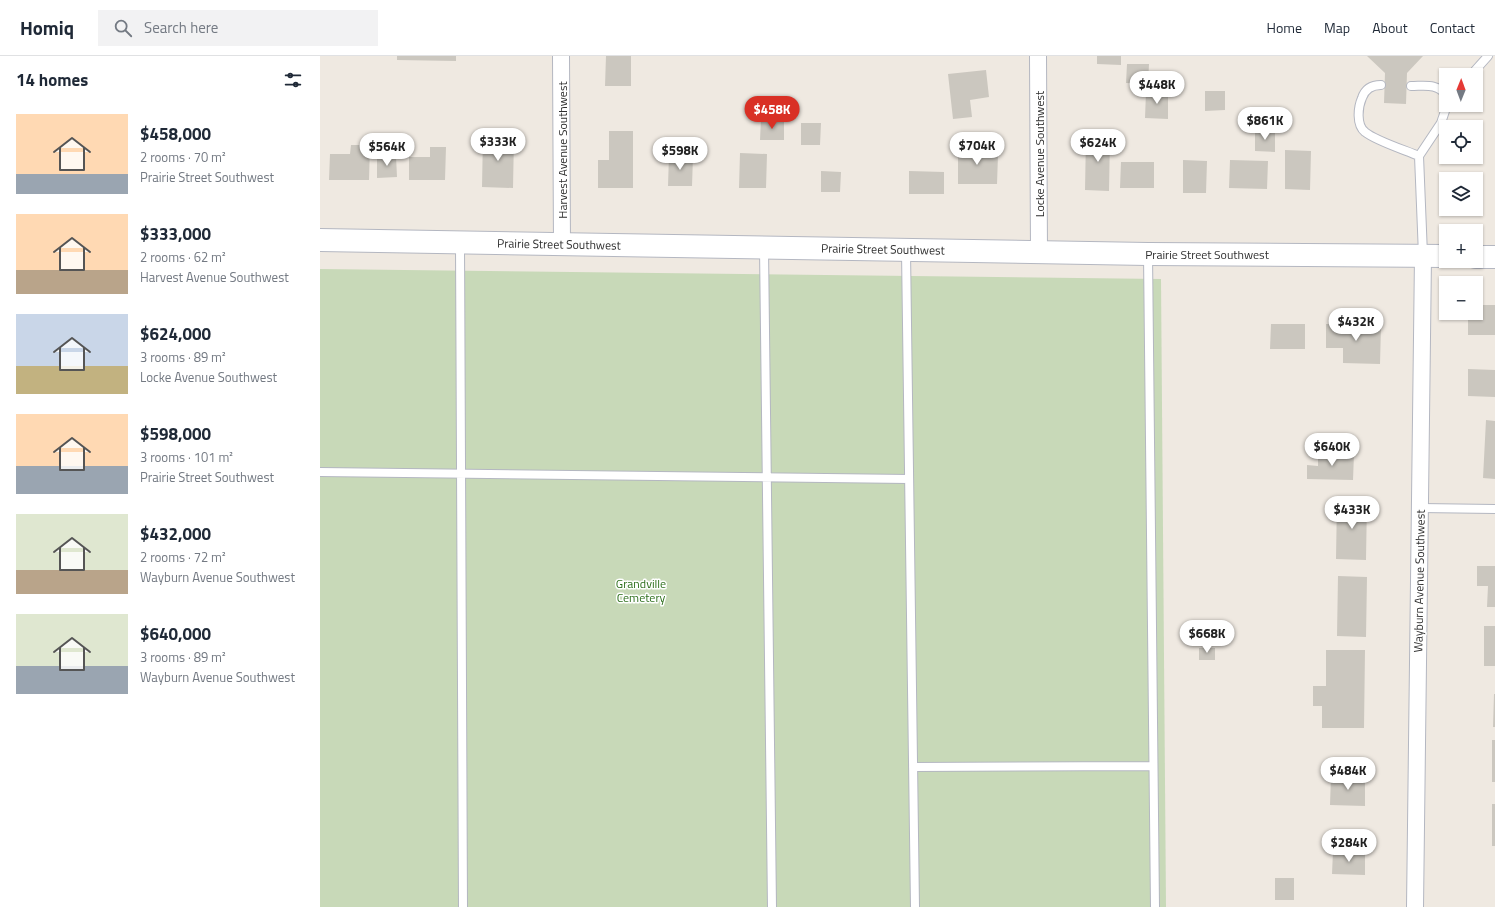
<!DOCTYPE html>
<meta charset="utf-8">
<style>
body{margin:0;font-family:"Titillium Web",sans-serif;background:#f2f2f3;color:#1f2937;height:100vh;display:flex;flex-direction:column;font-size:15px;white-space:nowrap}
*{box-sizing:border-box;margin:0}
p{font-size:13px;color:#747a83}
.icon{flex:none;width:22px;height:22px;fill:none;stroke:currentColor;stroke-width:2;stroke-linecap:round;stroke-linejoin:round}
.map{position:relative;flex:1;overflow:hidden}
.sheet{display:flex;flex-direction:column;background:#fff;width:320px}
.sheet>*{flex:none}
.needle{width:26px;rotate:1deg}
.buttons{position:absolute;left:1119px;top:12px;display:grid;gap:8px}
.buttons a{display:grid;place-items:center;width:44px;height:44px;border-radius:0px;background:#fff;box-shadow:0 1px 3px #0004;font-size:20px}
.price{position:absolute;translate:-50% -34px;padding:0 9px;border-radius:14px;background:#fff;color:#222;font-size:13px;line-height:26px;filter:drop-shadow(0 1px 2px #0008)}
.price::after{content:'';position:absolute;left:50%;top:24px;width:12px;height:9px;margin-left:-6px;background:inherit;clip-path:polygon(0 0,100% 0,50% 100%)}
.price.selected{background:#d93025;color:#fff}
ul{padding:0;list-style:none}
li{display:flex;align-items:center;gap:12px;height:100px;padding:0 16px}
li span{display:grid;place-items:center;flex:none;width:112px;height:80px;border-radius:0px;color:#555}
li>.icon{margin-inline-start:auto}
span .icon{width:48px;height:48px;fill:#fffc;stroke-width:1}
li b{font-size:17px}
h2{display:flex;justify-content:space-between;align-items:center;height:48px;padding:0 16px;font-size:17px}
header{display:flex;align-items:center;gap:24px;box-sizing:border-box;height:56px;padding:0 20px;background:#fff;border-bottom:1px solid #e0e1e3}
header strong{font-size:19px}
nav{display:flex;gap:22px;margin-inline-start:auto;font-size:14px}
.search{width:280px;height:36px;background:#f2f2f3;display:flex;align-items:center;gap:10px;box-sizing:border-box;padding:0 14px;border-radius:0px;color:#747a83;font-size:15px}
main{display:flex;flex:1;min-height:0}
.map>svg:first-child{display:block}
</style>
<header>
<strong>Homiq</strong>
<div class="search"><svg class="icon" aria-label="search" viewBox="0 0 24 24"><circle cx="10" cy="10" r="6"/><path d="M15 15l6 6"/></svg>Search here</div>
<nav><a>Home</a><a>Map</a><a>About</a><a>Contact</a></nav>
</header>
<main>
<section class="sheet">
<h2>14 homes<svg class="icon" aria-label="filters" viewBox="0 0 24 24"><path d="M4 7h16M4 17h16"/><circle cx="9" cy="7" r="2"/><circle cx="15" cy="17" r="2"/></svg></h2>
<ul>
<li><span style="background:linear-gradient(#ffd9b3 75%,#9aa5b1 0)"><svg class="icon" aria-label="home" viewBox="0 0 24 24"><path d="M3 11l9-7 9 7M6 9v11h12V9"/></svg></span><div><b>$458,000</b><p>2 rooms · 70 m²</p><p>Prairie Street Southwest</p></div></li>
<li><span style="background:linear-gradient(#ffd9b3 70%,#b9a48a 0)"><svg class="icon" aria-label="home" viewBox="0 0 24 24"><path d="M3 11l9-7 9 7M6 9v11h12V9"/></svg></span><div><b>$333,000</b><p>2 rooms · 62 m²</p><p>Harvest Avenue Southwest</p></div></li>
<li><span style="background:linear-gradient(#c9d6e8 65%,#c2b280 0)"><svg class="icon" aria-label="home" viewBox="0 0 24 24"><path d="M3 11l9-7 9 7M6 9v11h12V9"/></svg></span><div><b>$624,000</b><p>3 rooms · 89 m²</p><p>Locke Avenue Southwest</p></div></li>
<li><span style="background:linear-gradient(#ffd9b3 65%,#9aa5b1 0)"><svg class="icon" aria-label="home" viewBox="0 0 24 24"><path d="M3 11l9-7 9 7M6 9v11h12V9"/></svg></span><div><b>$598,000</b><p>3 rooms · 101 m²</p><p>Prairie Street Southwest</p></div></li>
<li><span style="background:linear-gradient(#dfe7d0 70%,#b9a48a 0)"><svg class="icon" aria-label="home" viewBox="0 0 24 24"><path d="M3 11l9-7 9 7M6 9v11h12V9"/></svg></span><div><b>$432,000</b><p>2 rooms · 72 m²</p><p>Wayburn Avenue Southwest</p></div></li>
<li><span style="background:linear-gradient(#dfe7d0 65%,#9aa5b1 0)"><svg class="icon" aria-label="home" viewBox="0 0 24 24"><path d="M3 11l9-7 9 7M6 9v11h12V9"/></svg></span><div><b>$640,000</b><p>3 rooms · 89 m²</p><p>Wayburn Avenue Southwest</p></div></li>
</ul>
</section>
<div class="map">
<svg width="1175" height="851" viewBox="0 0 1175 851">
<rect width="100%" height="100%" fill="#efe9e1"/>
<path fill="#c8d9b8" d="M0,213l841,10 5,628h-846z"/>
<path fill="#cbc7bf" d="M77,0h59v5l-59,-1z
M286,0h25v30h-26z
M777,0h24v9l-24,-1z
M1047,0h56l-16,17 -1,31 -22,-1 1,-30z
M807,8h22l-1,20 -22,-1z
M666,14l3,27 -19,3 2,17 -19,2 -5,-45z
M885,35h20v19l-20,1z
M826,36h22v27l-23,-1z
M441,63h23v21h-24z
M481,67h20l-1,22h-19z
M935,74l20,1v21l-20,-1z
M289,75h24v57h-35v-28h11z
M163,79l31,1 -1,52 -31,-1z
M766,80h24l-1,55 -24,-1z
M31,89h19l-1,35h-40l1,-26h20z
M638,89l27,1v9h13l-1,29h-39z
M110,91h16l-1,33h-36v-23h21z
M965,94l26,1 -1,39 -25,-1z
M420,97l27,1 -1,34h-27z
M349,99l24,1 -1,30h-24z
M76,100l1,21 -20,1v-21z
M863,104l24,1 -1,32h-23z
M910,104l38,1 -1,28 -38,-1z
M801,106h33v26h-34z
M501,115l20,1 -1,20h-19z
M589,115l35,1v22h-35z
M1156,249h19v30h-27v-22h8z
M951,268h34v25h-35z
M1006,268l55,1 -1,39 -37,-1v-15h-17z
M1148,313l27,1v27l-27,-1z
M1166,364l9,1v58l-12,-1z
M998,397l36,1 -1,26 -46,-1v-14l11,1z
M1017,444l30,1 -1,59 -30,-1z
M1157,510h18v41h-8l1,-21h-11z
M1018,520l29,1 -1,60 -29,-1z
M1164,570h11v40h-11z
M879,592h16v12h-16z
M1006,594h39l-1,78h-42v-22h-9v-20h13z
M1174,638h1v33h-2z
M1172,684h3v42h-3z
M1011,720l34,1v29l-35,-1z
M1172,748h3v42h-3z
M1013,795l32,1v23l-33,-1z
M955,822h19v22h-19z"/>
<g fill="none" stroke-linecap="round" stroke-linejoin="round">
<g stroke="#b4b7c1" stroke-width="10">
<path id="lane" d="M1151,19l17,-19
M1061,29c-9,0 -16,4 -19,13 -4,9 -6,27 3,34 11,9 40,18 54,24
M1091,30c14,0 26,-3 35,9
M140,188l3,663
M444,192l8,659
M586,195l9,656
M828,198l7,653
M1103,199l-4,-99 22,-33 6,-18
M0,416l589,7
M1100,452l75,1
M593,711l240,-1"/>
</g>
<g stroke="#b4b7c1" stroke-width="18">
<path id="street" d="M241,0l1,188
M718,0l1,196
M1095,851l8,-651"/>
</g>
<g stroke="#b4b7c1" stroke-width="24">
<path id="secondary" d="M0,184l828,14 298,2
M1156,201h19"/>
</g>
<use href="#lane" stroke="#fff" stroke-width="8"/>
<use href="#street" stroke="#fff" stroke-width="16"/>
<use href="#secondary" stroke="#fff" stroke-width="22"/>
</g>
<g text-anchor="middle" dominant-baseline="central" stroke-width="3" stroke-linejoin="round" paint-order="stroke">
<g font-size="12" fill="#2e2e2e" stroke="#fff">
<text transform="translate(242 94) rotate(-90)">Harvest Avenue Southwest</text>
<text transform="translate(719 98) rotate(-90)">Locke Avenue Southwest</text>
<text transform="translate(239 188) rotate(1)">Prairie Street Southwest</text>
<text transform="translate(563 193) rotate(1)">Prairie Street Southwest</text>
<text x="887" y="198">Prairie Street Southwest</text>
<text transform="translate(1099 525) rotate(-89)">Wayburn Avenue Southwest</text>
</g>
<g font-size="12" fill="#2c6e1b" stroke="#fff">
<text x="321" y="527">Grandville<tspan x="321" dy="14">Cemetery</tspan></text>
</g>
</g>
</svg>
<div class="buttons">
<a><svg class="needle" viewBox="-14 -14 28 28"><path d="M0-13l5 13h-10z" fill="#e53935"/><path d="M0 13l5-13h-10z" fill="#747a83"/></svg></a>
<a><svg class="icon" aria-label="locate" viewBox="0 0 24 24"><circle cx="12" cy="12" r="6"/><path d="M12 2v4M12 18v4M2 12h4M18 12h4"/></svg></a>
<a><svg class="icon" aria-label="layers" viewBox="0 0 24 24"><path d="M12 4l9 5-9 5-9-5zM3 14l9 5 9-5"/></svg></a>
<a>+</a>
<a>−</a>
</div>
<b class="price" style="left:837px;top:49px">$448K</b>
<b class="price selected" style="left:452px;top:74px">$458K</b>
<b class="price" style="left:945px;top:85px">$861K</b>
<b class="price" style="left:178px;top:106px">$333K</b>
<b class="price" style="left:778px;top:107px">$624K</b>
<b class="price" style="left:657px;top:110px">$704K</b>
<b class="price" style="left:67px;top:111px">$564K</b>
<b class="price" style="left:360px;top:115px">$598K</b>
<b class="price" style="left:1036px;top:286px">$432K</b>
<b class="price" style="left:1012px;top:411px">$640K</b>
<b class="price" style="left:1032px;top:474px">$433K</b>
<b class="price" style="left:887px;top:598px">$668K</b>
<b class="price" style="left:1028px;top:735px">$484K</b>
<b class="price" style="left:1029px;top:807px">$284K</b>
</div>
</main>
